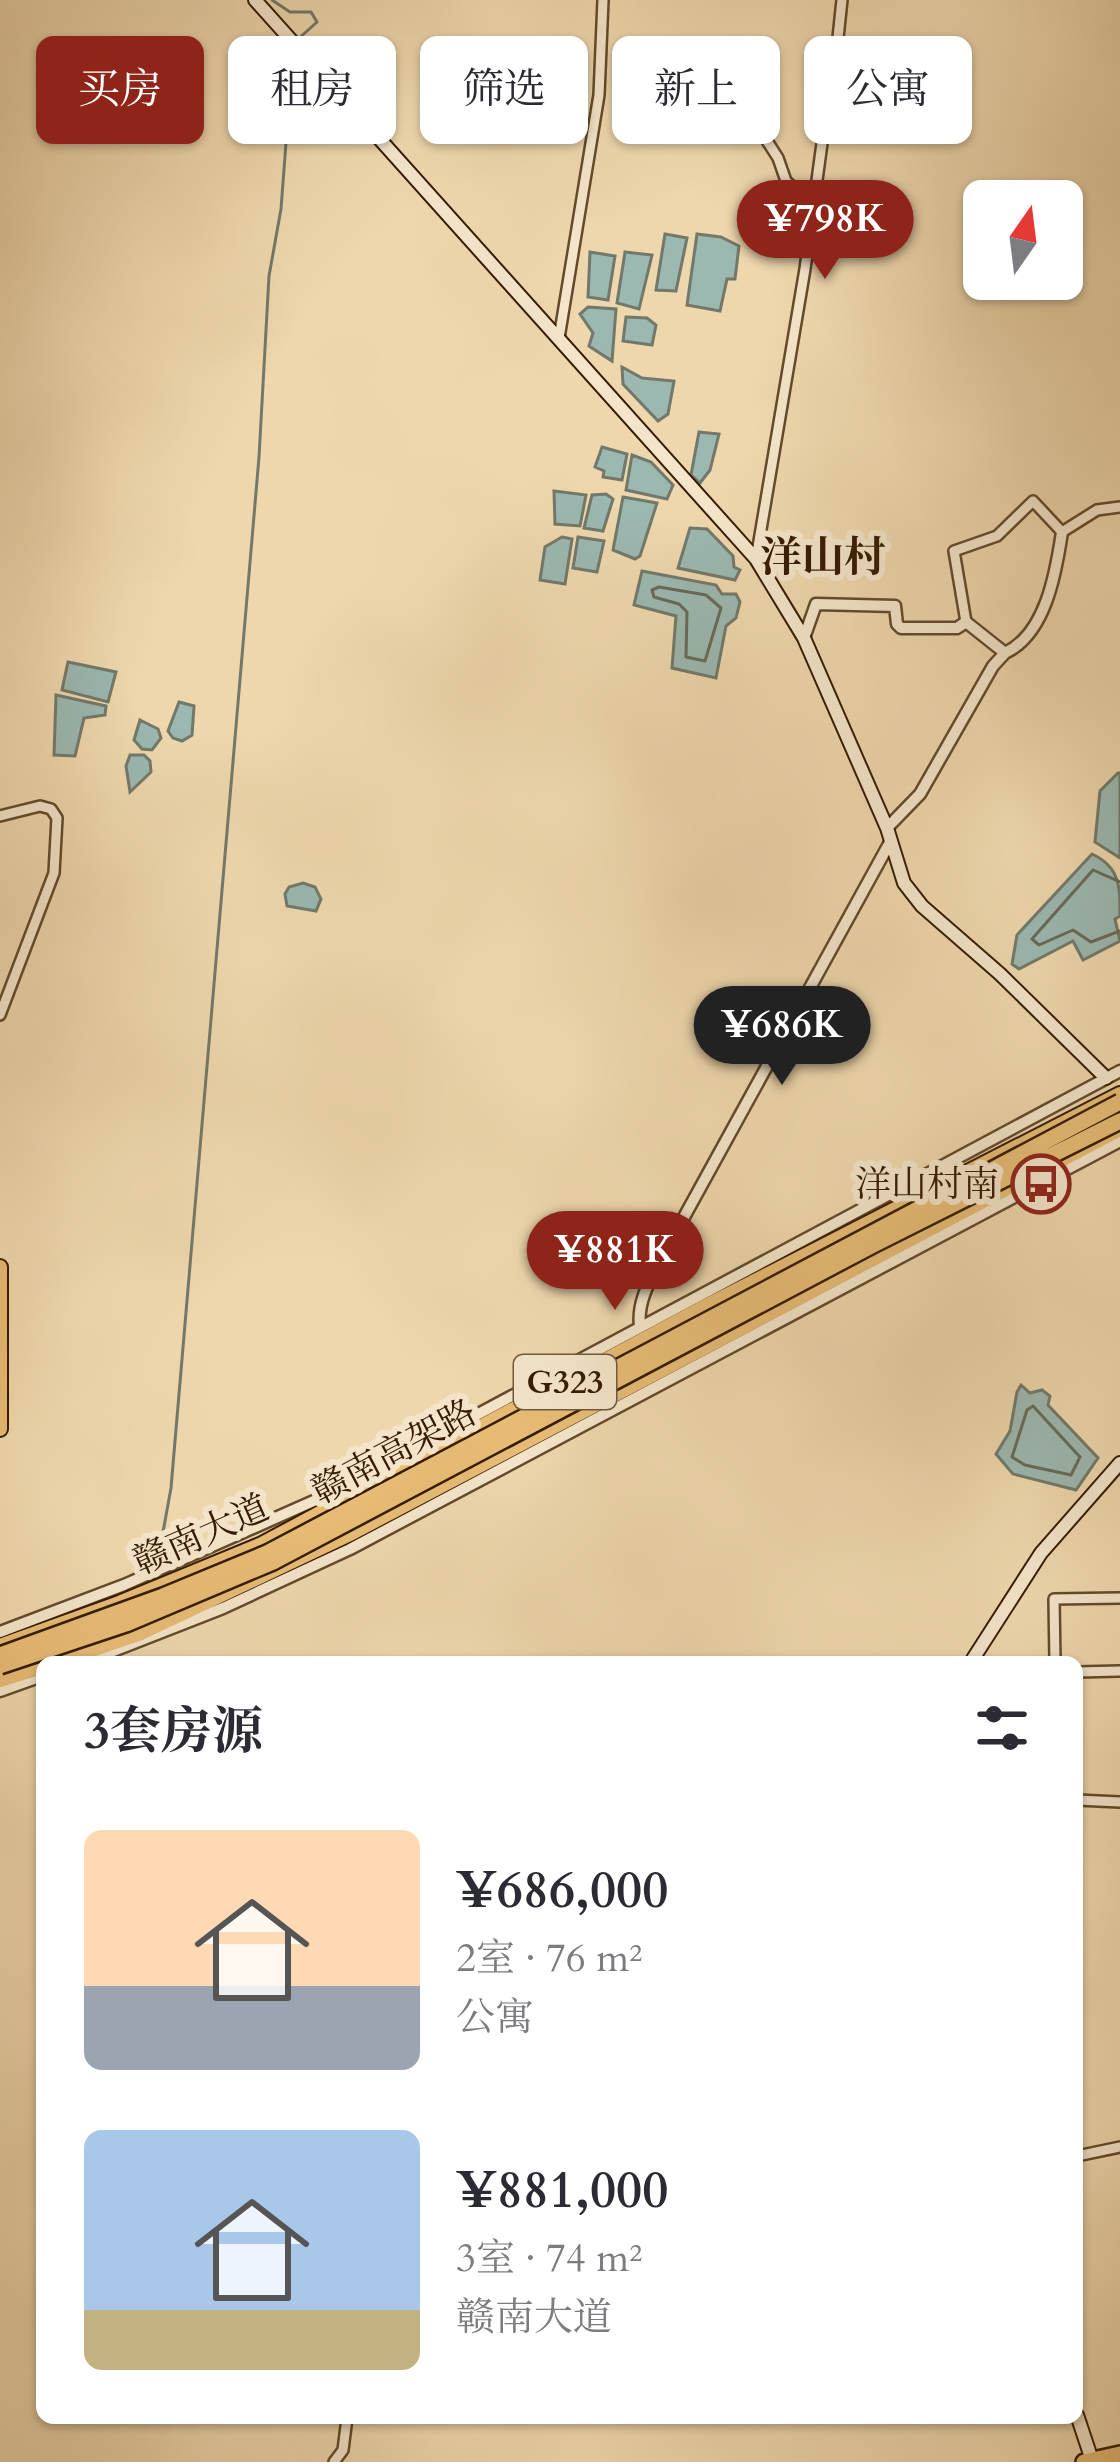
<!DOCTYPE html>
<html lang="zh">
<meta charset="utf-8">
<style>
body{margin:0;font-family:Cardo,"Noto Serif SC",serif;background:#f7f7f7;color:#2b2b33;height:100vh;display:flex;flex-direction:column;font-size:45px;white-space:nowrap}
*{box-sizing:border-box;margin:0}
p{font-size:39px;color:#7c7c81}
.icon{flex:none;width:66px;height:66px;fill:none;stroke:currentColor;stroke-width:2;stroke-linecap:round;stroke-linejoin:round}
.map{position:relative;flex:1;overflow:hidden}
.sheet{position:absolute;left:36px;top:1656px;width:1047px;height:768px;display:flex;flex-direction:column;background:#fff;border-radius:18px;box-shadow:0 3px 9px #0004}
.sheet>*{flex:none}
.hud{position:absolute;left:36px;top:36px;width:1050px;height:108px;display:flex;gap:24px}
.needle{width:78px;rotate:14deg}
.tools{position:absolute;left:963px;top:180px;display:grid;gap:24px}
.tools a{display:grid;place-items:center;width:120px;height:120px;border-radius:18px;background:#fff;box-shadow:0 3px 9px #0004;font-size:60px}
.price{position:absolute;translate:-50% -102px;padding:0 27px;border-radius:42px;background:#8f2418;color:#fff;font-size:39px;line-height:78px;filter:drop-shadow(0 3px 6px #0008)}
.price::after{content:'';position:absolute;left:50%;top:72px;width:36px;height:27px;margin-left:-18px;background:inherit;clip-path:polygon(0 0,100% 0,50% 100%)}
.price.current{background:#222;color:#fff}
ul{padding:0;list-style:none}
li{display:flex;align-items:center;gap:36px;height:300px;padding:0 48px}
li span{display:grid;place-items:center;flex:none;width:336px;height:240px;border-radius:18px;color:#555}
li>.icon{margin-inline-start:auto}
span .icon{width:144px;height:144px;fill:#fffc;stroke-width:1}
li b{font-size:51px}
h2{display:flex;justify-content:space-between;align-items:center;height:144px;padding:0 48px;font-size:51px}
.chip{padding:0 42px;border-radius:18px;background:#fff;box-shadow:0 3px 9px #0004;font-size:42px;line-height:108px}
.chip.current{background:#8f2418;color:#fff}
.map>svg:first-child{display:block}
</style>
<div class="map">
<svg width="1120" height="2462" viewBox="0 0 1120 2462">
<rect width="100%" height="100%" fill="#eed7ad"/>
<filter id="stains"><feTurbulence type="fractalNoise" baseFrequency=".00167" numOctaves="4"/><feColorMatrix values="0 0 0 0 .2 0 0 0 0 .09 0 0 0 0 .02 0 0 0 .5 -.17"/></filter>
<radialGradient id="worn" r=".72"><stop offset=".6" stop-color="#630" stop-opacity="0"/><stop offset="1" stop-color="#630" stop-opacity=".3"/></radialGradient>
<path fill="#9bb8b1" stroke="#72796a" stroke-width="3" d="M665,234l22,4 -11,53 -20,-1z
M697,234l24,3 18,9 -4,33h-8l-7,32 -33,-6z
M590,252l25,4 -7,44 -20,-3z
M625,252l27,3 -13,54 -22,-6z
M588,307l28,2 -4,52 -23,-15 4,-13 -13,-19z
M626,317l21,1 9,7 -4,20 -29,-4z
M622,367l20,11 32,3 -6,33 -10,7 -35,-37z
M699,432l20,2 -9,36 -10,13 -9,-8z
M602,447l25,7 -5,26 -19,-3 1,-6 -9,-4z
M632,455l19,7 22,23 -6,14 -41,-9z
M554,491l32,4 -6,31 -25,-2z
M606,494l7,5 -10,32 -19,-3 8,-33z
M623,497l34,6 -17,53 -5,3 -22,-9z
M690,528l17,1 26,27 1,11 6,3 -5,10 -57,-12z
M562,537l10,2 -7,45 -25,-4 5,-33z
M578,537l26,4 -7,31 -24,-4z
M642,571l74,14 6,9h14l4,8 -4,16 -10,8 -10,52 -44,-10 4,-52 -42,-11z
M68,662l48,10 -8,30 -46,-12z
M56,695l50,11 -1,9 -21,3 -9,38 -21,-1z
M179,702l15,4 -2,29 -10,6 -9,-3 -5,-7z
M140,720l18,9 3,9 -9,12 -10,-1 -8,-9z
M130,755h14l6,6 1,11 -21,20 -4,-26z
M1118,773h2v85l-25,-16 5,-51z
M1092,854c28,13 28,32 28,62l-5,3 5,22 -37,19 -10,-19 -54,28 -7,-5 5,-29z
M303,883l12,4 6,12 -5,12 -29,-5 -2,-12 4,-7z
M1021,1385l9,8 12,-3 8,6 -2,9 50,53 -22,32 -63,-16 -17,-20 14,-23 7,-39z"/>
<g fill="none" stroke-linecap="round" stroke-linejoin="round">
<path stroke="#686a58" stroke-width="3" d="M659,587l47,8 15,13 -16,53 -19,-4 1,-45 -8,-8 -25,-7 -2,-7z
M1120,882l-27,-12 -61,69 7,6 34,-15 18,12 29,-11
M1033,1406l47,51 -9,18 -46,-10 -13,-8 15,-47z"/>
<path stroke="#72796a" stroke-width="3" d="M272,0l18,12h21l6,10 -21,19
M159,1554l12,-66 88,-1031 10,-181 12,-67 12,-159"/>
<g stroke="#634a2b" stroke-width="14">
<path id="minor" d="M744,105l34,53 8,23 26,23
M559,338l40,-243 4,-95
M756,559l49,-290 20,-148 13,-43 -1,-31 5,-47
M966,622l-12,-71 43,-15 36,-35 29,31 35,-22 23,-3
M0,816l40,-10 11,3 6,9 -3,55 -54,142
M1055,1662l-1,-63 66,-1
M1077,1672l43,-1
M1077,1800l43,2
M1077,2156l43,-9
M334,2462l9,-12 4,-32"/>
</g>
<g stroke="#634a2b" stroke-width="15">
<path id="tertiary" d="M804,638l12,-34 79,2 2,18 4,4h56l9,-6 39,31 -12,13 -73,128 -33,34
M1005,653c41,-19 51,-81 57,-121
M640,1326c-3,-24 10,-46 21,-67l228,-415
M0,1632l124,-47 201,-89 795,-425
M85,1662l138,-54 127,-59 770,-408
M0,1691l42,-15"/>
</g>
<g stroke="#351b00" stroke-width="16">
<path id="secondary" d="M255,0l501,559 48,79 83,190 17,55 18,23 78,68 106,104
M971,1662l70,-109 79,-90
M1077,2415l15,45"/>
</g>
<g stroke="#351b00" stroke-width="18">
<path id="primary" d="M0,1267v162
M0,1646l119,-43 143,-59 444,-238 414,-212
M56,1662l85,-29 207,-98 772,-406
M0,1680l42,-13"/>
</g>
<g stroke="#351b00" stroke-width="20">
<path id="trunk" d="M1084,2462l36,-8"/>
</g>
<use href="#minor" stroke="#f4e5ca" stroke-width="9"/>
<use href="#tertiary" stroke="#f4e5ca" stroke-width="10"/>
<use href="#secondary" stroke="#f4e5ca" stroke-width="12"/>
<use href="#primary" stroke="#e7bc76" stroke-width="14"/>
<use href="#trunk" stroke="#e7bc76" stroke-width="15"/>
<g stroke="#351b00" stroke-width="20" stroke-linecap="butt">
<path id="trunk-bridge" d="M0,1655l163,-59 104,-43 853,-451
M0,1666l126,-42 147,-62 600,-317 247,-124"/>
</g>
<use href="#trunk-bridge" stroke="#e7bc76" stroke-width="15"/>
</g>
<defs>
<g id="bus-ring" transform="scale(3)"><circle r="9.5" fill="#f4e5ca" stroke="#8f2418" stroke-width="1.5"/><path d="M-5-6H5V4H4V6H2V4H-2V6H-4V4H-5ZM-3.5-4V0h7V-4ZM-3.5 1.2v1.5H-2V1.2ZM2 1.2v1.5H3.5V1.2Z" fill="#8f2418"/></g>
</defs>
<g fill-rule="evenodd">
<use href="#bus-ring" x="1041" y="1184"/>
</g>
<g text-anchor="middle" dominant-baseline="central" stroke-width="12" stroke-linejoin="round" paint-order="stroke">
<rect fill="#f4e5ca" stroke="#6e583d" stroke-width="3" x="514" y="1355" width="102" height="54" rx="9"/>
<g font-size="33" font-weight="bold" fill="#351b00">
<text x="565" y="1382">G323</text>
</g>
<g font-size="36" fill="#351b00" stroke="#f4e5ca" text-anchor="end">
<text x="999" y="1184">洋山村南</text>
</g>
<g font-size="36" fill="#351b00" stroke="#f4e5ca">
<text transform="translate(394 1452) rotate(-28)">赣南高架路</text>
<text transform="translate(201 1535) rotate(-24)">赣南大道</text>
</g>
<g font-size="42" font-weight="bold" fill="#351b00" stroke="#f4e5ca">
<text x="823" y="557">洋山村</text>
</g>
</g>
<rect width="100%" height="100%" filter="url(#stains)"/>
<rect width="100%" height="100%" fill="url(#worn)"/>
</svg>
<div class="tools">
<a><svg class="needle" viewBox="-14 -14 28 28"><path d="M0-13l5 13h-10z" fill="#e53935"/><path d="M0 13l5-13h-10z" fill="#7c7c81"/></svg></a>
</div>
<b class="price" style="left:825px;top:282px">¥798K</b>
<b class="price current" style="left:782px;top:1088px">¥686K</b>
<b class="price" style="left:615px;top:1313px">¥881K</b>
<div class="hud">
<a class="chip current">买房</a>
<a class="chip">租房</a>
<a class="chip">筛选</a>
<a class="chip">新上</a>
<a class="chip">公寓</a>
</div>
<section class="sheet">
<h2>3套房源<svg class="icon" aria-label="filters" viewBox="0 0 24 24"><path d="M4 7h16M4 17h16"/><circle cx="9" cy="7" r="2"/><circle cx="15" cy="17" r="2"/></svg></h2>
<ul>
<li><span style="background:linear-gradient(#ffd9b3 65%,#9aa5b1 0)"><svg class="icon" aria-label="home" viewBox="0 0 24 24"><path d="M3 11l9-7 9 7M6 9v11h12V9"/></svg></span><div><b>¥686,000</b><p>2室 · 76 m²</p><p>公寓</p></div></li>
<li><span style="background:linear-gradient(#a9c7e8 75%,#c2b280 0)"><svg class="icon" aria-label="home" viewBox="0 0 24 24"><path d="M3 11l9-7 9 7M6 9v11h12V9"/></svg></span><div><b>¥881,000</b><p>3室 · 74 m²</p><p>赣南大道</p></div></li>
</ul>
</section>
</div>
